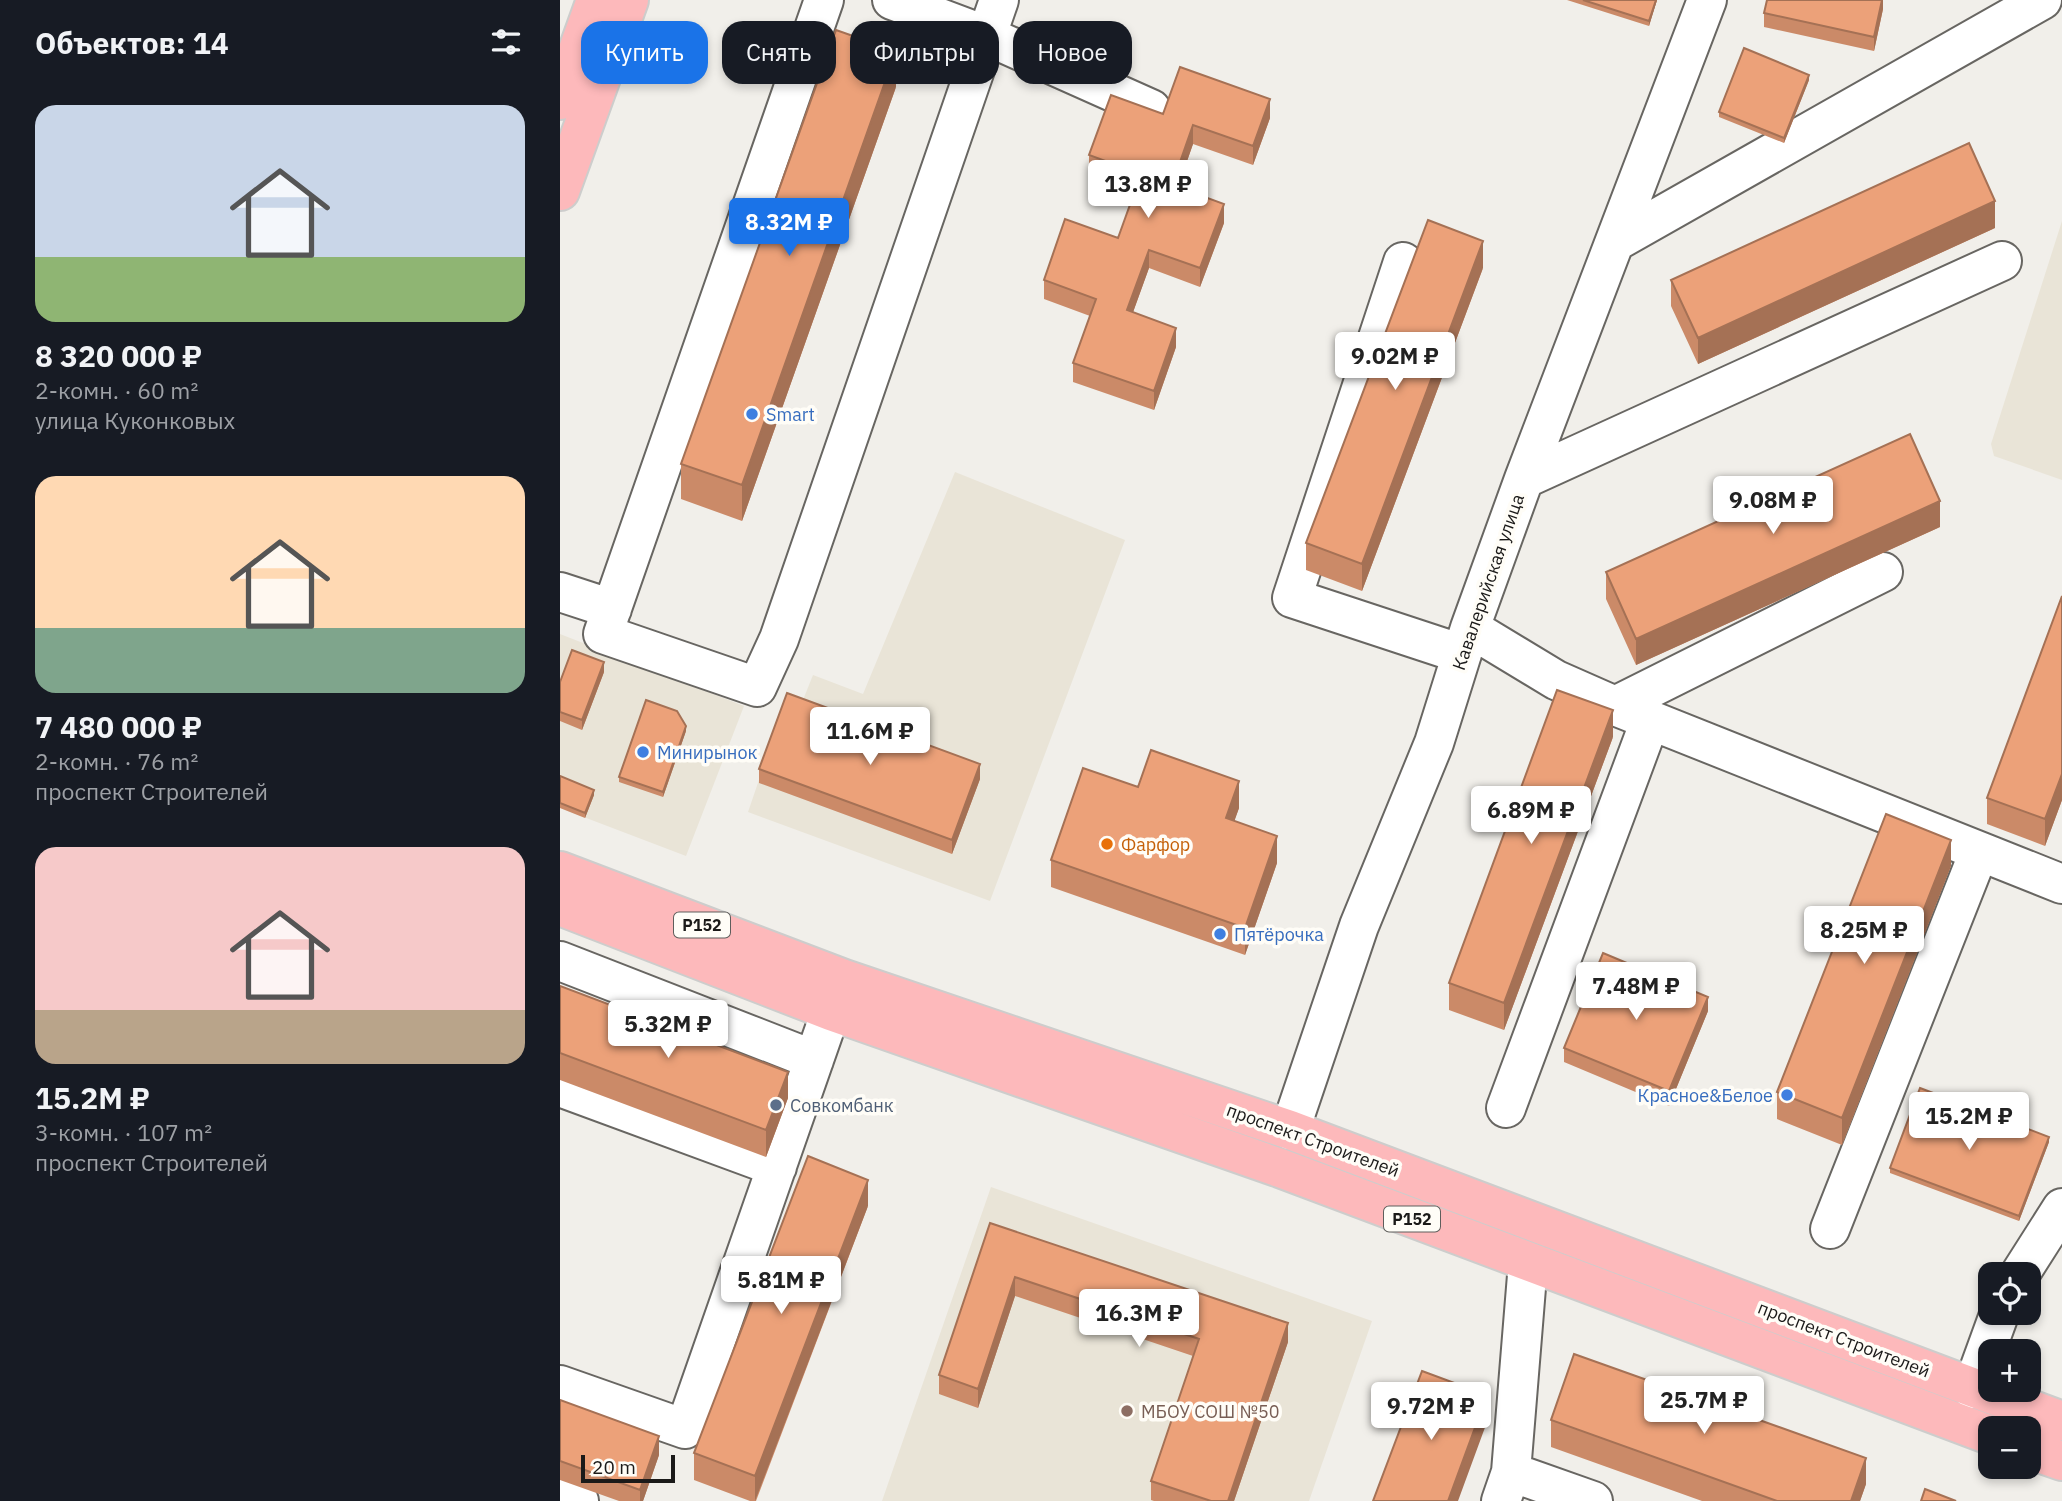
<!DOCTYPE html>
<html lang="ru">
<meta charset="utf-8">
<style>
body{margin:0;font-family:"IBM Plex Sans",sans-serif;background:#242831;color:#f1f3f6;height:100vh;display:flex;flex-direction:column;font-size:26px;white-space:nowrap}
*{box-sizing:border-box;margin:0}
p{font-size:23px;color:#9ea1a6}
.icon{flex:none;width:38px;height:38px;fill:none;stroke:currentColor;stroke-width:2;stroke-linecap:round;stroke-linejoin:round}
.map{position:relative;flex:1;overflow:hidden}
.details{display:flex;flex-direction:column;background:#171b24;width:560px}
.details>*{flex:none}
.guide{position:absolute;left:21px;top:21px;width:665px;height:63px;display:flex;gap:14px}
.fabs{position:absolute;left:1418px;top:1262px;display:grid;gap:14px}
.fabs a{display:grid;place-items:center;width:63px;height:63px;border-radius:14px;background:#171b24;box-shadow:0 4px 10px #0003;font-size:35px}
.scale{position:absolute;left:21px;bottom:18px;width:94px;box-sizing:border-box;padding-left:7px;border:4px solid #1b1a19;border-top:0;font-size:19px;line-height:24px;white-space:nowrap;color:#1b1a19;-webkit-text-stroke:5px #fffdf7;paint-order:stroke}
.price{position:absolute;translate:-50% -60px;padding:0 16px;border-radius:7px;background:#fff;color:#222;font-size:23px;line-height:46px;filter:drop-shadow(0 2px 4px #0008)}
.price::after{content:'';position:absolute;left:50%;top:42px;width:21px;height:16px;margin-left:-10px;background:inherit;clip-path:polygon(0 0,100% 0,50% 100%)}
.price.on{background:#1a73e8;color:#fff}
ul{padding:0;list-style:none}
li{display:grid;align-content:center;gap:14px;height:371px;padding:0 35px}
li span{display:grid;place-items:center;height:217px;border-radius:21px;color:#555}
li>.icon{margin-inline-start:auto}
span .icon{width:126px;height:126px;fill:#fffc;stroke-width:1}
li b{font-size:30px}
h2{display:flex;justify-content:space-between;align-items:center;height:84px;padding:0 35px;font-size:30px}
.chip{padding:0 24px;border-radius:21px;background:#171b24;box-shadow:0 4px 10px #0003;font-size:24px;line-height:63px}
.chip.on{background:#1a73e8;color:#fff}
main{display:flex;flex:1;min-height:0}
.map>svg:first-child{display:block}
</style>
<main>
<section class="details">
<h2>Объектов: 14<svg class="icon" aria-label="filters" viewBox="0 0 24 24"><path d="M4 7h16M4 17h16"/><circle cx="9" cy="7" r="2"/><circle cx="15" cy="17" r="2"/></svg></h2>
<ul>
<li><span style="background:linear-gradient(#c9d6e8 70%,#8fb573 0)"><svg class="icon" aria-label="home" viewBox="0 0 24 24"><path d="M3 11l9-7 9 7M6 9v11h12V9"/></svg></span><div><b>8 320 000 ₽</b><p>2-комн. · 60 m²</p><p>улица Куконковых</p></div></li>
<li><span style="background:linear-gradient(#ffd9b3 70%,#7fa58c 0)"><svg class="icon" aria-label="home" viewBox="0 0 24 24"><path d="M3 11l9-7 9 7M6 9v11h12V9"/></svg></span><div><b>7 480 000 ₽</b><p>2-комн. · 76 m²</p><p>проспект Строителей</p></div></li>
<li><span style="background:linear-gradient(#f6c9c9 75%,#b9a48a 0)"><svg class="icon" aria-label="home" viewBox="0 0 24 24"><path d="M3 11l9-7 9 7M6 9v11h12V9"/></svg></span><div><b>15.2M ₽</b><p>3-комн. · 107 m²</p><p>проспект Строителей</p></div></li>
</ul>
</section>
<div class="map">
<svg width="1502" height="1501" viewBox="0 0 1502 1501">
<rect width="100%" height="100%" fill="#f1efea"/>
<path fill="#e9e4d7" d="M1502,221v259l-68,-24 -3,-12z
M395,472l170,68 -135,361 -242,-89 40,-117 15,5 10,-25 50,19z
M0,634l184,72 -58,150 -126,-48z
M431,1187l381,134 -63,180h-427z"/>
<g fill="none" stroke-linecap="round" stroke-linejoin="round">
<g stroke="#686662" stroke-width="42">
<path id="minor" d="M264,0l-221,634 154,53 22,-48 220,-639
M332,0l93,35 166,74
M1055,242l427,-242
M843,262l-111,336 170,56
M964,479l478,-218
M0,592l52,17
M910,628l86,52 59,26 447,178
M1055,706l268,-134
M0,961l254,99
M0,1087l217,80
M946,1108l144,-387
M730,1130l69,-204 75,-183 36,-115 54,-149 183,-479
M1270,1229l149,-377
M1460,1274l42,-66
M0,1385l125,44 146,-418
M1412,1389l28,-77
M951,1472l82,29
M0,1494l19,7
M941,1501l10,-29 17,-209"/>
</g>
<g stroke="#cdcdcc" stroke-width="42">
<path id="major" d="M0,100l36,-100
M0,191l69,-191
M0,871l284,108 446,151 772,291
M0,906l271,105 449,157 710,267
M1468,1449l34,12"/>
</g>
<use href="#minor" stroke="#fff" stroke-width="38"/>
<use href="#major" stroke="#fdb9bb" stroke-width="38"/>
</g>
<path fill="#cb8a68" d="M1007,0h90l-8,26z
M1323,0v9l-9,42 -110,-24v-14z
M1249,80l-25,63 -65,-26v-5z
M336,87l-154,434 -61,-22v-35z
M603,114l107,4 -17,47 -60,-21 -15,43 46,36 -24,64 -51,-19 -16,44 43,35 -22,63 -81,-28v-19l17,-47 -46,-17v-19l74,-42 17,-47 -46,-17v-19z
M1435,228l-297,136 -27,-58v-26z
M923,268l-121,323 -56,-21v-27z
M1380,527l-304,138 -30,-66v-27z
M1502,596v204l-17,46 -58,-22v-26z
M44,672l-22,58 -22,-9v-39z
M126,731l-23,66 -44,-15v-5z
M1053,737l-109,293 -55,-20v-27z
M199,769l221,10 -28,75 -193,-71z
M0,776l34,19 -9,23 -25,-10z
M578,787l101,21 -5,13 43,42 -32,92 -194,-68v-27z
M1391,866l-109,279 -65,-26v-27z
M0,986l228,112 -22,59 -206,-77z
M1148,1011l-39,95 -105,-44v-14z
M1489,1142l-30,79 -129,-48v-5z
M308,1206l-112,295h-6l-56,-21v-27z
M430,1223l298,119 -54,159h-80l-3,-1v-19l42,-125 -178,-60 -37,112 -39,-14v-19z
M0,1400l99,55 -16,46h-24l-59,-21z
M991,1420l315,64 -6,17h-158l-151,-54z"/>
<path fill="#a57155" d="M1096,0h1l-8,26v-5z
M1322,0h1v9l-9,42v-14z
M336,51v36l-154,434v-36z
M1249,75v5l-25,63v-5z
M710,99v19l-17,47v-19z
M633,125v19l-21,60v-19z
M1435,201v27l-297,136v-26z
M664,204v19l-24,64v-19z
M923,241v27l-121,323v-27z
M589,250v18l-22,61v-19z
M616,328v19l-22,63v-19z
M1380,501v26l-304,138v-26z
M44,662v10l-22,58v-10z
M1053,710v27l-109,293v-27z
M126,726v5l-23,66v-5z
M420,764v15l-28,75v-14z
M1502,774v26l-17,46v-27z
M679,781v27l-13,37v-27z
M34,790v5l-9,23v-5z
M717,836v27l-32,92v-27z
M1391,840v26l-109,279v-27z
M1148,997v14l-39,95v-15z
M228,1072v26l-22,59v-27z
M1489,1137v5l-30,79v-5z
M308,1180v26l-113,295v-25z
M455,1277v19l-37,112v-19z
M728,1323v19l-54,159h-6z
M927,1395v27l-29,79h-10z
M99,1436v19l-16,46h-3v-11z
M1306,1458v26l-6,17h-9z"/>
<path fill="#eca179" stroke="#a57155" stroke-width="2" d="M1023,0h73l-7,21z
M1207,0h115l-8,37 -110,-24z
M276,30l60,21 -154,434 -61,-21z
M1184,48l65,27 -25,63 -65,-26z
M620,67l90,32 -17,47 -60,-21 -21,60 52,19 -24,64 -51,-18 -22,60 49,18 -22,63 -81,-28 23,-64 -52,-19 21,-61 53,19 23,-64 -52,-19 22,-60 52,19z
M1409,143l26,58 -297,137 -27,-58z
M868,220l55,21 -121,323 -56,-21z
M1350,434l30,67 -304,138 -30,-67z
M1502,596v178l-17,45 -58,-21z
M12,650l32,12 -22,58 -22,-8v-30z
M997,690l56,20 -109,293 -55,-20z
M227,693l193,71 -28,76 -193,-71z
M86,700l31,11 9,15 -23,66 -44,-15z
M591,750l88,31 -13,37 51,18 -32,92 -194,-68 32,-92 55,19z
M0,776l34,14 -9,23 -25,-10z
M1326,814l65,26 -109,278 -65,-26z
M1043,953l105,44 -39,94 -105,-43z
M0,986l228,86 -22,58 -206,-77z
M1360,1088l129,49 -30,79 -129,-48z
M248,1156l60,24 -113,296 -61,-23z
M430,1223l298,100 -60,178h-17l-60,-20 48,-142 -184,-62 -37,112 -39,-14z
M1014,1354l292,104 -15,43h-74l-226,-81z
M862,1371l65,24 -39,106h-75z
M0,1400l99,36 -19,54 -80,-29z
M1365,1489l31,12h-35z"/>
<g fill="#3f7fe0" stroke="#fffdf7" stroke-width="2.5">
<circle cx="192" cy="414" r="7"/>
<circle cx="83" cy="752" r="7"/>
<circle cx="660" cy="934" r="7"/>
<circle cx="1227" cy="1095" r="7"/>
</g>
<circle fill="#e8710a" stroke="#fffdf7" stroke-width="2.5" cx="547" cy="844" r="7"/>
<circle fill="#5c6f8a" stroke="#fffdf7" stroke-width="2.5" cx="216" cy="1105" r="7"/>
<circle fill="#8d6e63" stroke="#fffdf7" stroke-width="2.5" cx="567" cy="1411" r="7"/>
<g text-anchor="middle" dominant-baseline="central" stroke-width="7" stroke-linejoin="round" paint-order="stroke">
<g fill="#fffdf7" stroke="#5f5e5c" stroke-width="2">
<rect x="114" y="912.5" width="56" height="25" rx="5"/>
<rect x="824" y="1206.5" width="56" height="25" rx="5"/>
</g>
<g font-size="16" font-weight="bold" fill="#1b1a19">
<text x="142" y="925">Р152</text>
<text x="852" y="1219">Р152</text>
</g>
<g font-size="18" fill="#366cbe" stroke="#fffdf7" text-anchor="start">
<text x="206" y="414">Smart</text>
<text x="97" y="752">Минирынок</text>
<text x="674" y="934">Пятёрочка</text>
<text x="1213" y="1095" text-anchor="end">Красное&amp;Белое</text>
</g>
<g font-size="18" fill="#1b1a19" stroke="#fffdf7">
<text transform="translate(928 582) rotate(-71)">Кавалерийская улица</text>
<text transform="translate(753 1140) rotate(20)">проспект Строителей</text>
<text transform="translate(1284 1339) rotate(21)">проспект Строителей</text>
</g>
<g font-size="18" fill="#c56008" stroke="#fffdf7" text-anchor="start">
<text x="561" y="844">Фарфор</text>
</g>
<g font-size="18" fill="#4e5e75" stroke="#fffdf7" text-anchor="start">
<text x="230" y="1105">Совкомбанк</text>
</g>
<g font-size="18" fill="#785e54" stroke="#fffdf7" text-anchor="start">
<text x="581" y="1411">МБОУ СОШ №50</text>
</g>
</g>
</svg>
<div class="fabs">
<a><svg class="icon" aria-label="locate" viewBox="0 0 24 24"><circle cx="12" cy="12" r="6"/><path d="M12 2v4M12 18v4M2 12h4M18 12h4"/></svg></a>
<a>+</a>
<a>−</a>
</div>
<div class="scale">20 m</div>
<b class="price" style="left:588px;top:220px">13.8M ₽</b>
<b class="price on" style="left:229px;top:258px">8.32M ₽</b>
<b class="price" style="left:835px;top:392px">9.02M ₽</b>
<b class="price" style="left:1213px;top:536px">9.08M ₽</b>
<b class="price" style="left:310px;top:767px">11.6M ₽</b>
<b class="price" style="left:971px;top:846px">6.89M ₽</b>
<b class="price" style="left:1304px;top:966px">8.25M ₽</b>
<b class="price" style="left:1076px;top:1022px">7.48M ₽</b>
<b class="price" style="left:108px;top:1060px">5.32M ₽</b>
<b class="price" style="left:1409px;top:1152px">15.2M ₽</b>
<b class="price" style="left:221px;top:1316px">5.81M ₽</b>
<b class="price" style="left:579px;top:1349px">16.3M ₽</b>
<b class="price" style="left:1144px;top:1436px">25.7M ₽</b>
<b class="price" style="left:871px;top:1442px">9.72M ₽</b>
<div class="guide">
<a class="chip on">Купить</a>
<a class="chip">Снять</a>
<a class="chip">Фильтры</a>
<a class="chip">Новое</a>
</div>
</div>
</main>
